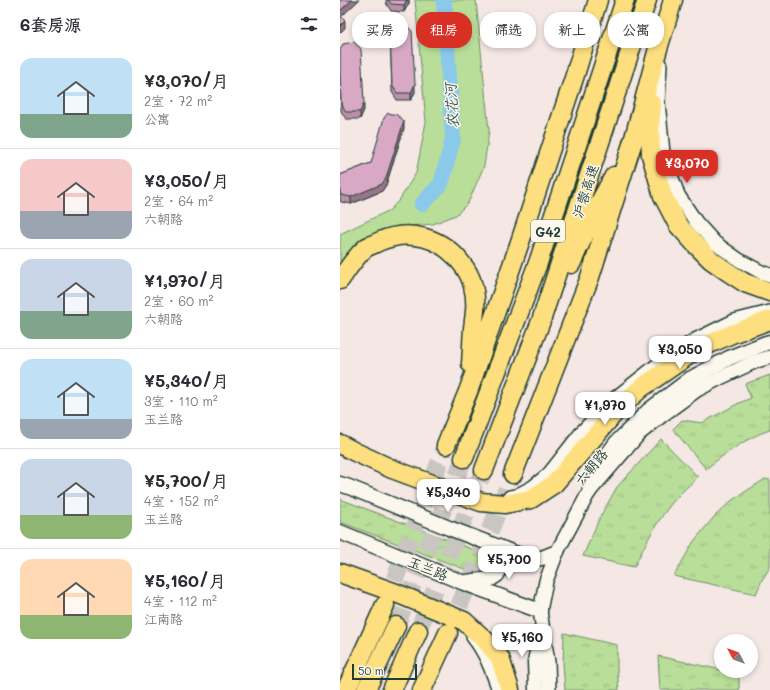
<!DOCTYPE html>
<html lang="zh">
<meta charset="utf-8">
<style>
body{margin:0;font-family:Mali,"LXGW WenKai TC",sans-serif;background:#f7f7f7;color:#2b2b33;height:100vh;display:flex;flex-direction:column;font-size:15px;white-space:nowrap}
*{box-sizing:border-box;margin:0}
p{font-size:13px;color:#7c7c81}
.icon{flex:none;width:22px;height:22px;fill:none;stroke:currentColor;stroke-width:2;stroke-linecap:round;stroke-linejoin:round}
.map{position:relative;flex:1;overflow:hidden}
.side{display:flex;flex-direction:column;background:#fff;width:340px}
.side>*{flex:none}
.banner{position:absolute;left:12px;top:12px;width:358px;height:36px;display:flex;gap:8px}
.needle{width:26px;rotate:311deg}
.buttons{position:absolute;left:374px;top:634px;display:grid;gap:8px}
.buttons a{display:grid;place-items:center;width:44px;height:44px;border-radius:50%;background:#fff;box-shadow:0 2px 6px #0003;font-size:20px}
.scale{position:absolute;left:12px;bottom:10px;width:65px;box-sizing:border-box;padding-left:4px;border:2px solid #1f3d34;border-top:0;font-size:11px;line-height:14px;white-space:nowrap;color:#1f3d34;-webkit-text-stroke:3px #fbf7ec;paint-order:stroke}
.price{position:absolute;translate:-50% -34px;padding:0 9px;border-radius:8px;background:#fff;color:#222;font-size:13px;line-height:26px;filter:drop-shadow(0 1px 2px #0008)}
.price::after{content:'';position:absolute;left:50%;top:24px;width:12px;height:9px;margin-left:-6px;background:inherit;clip-path:polygon(0 0,100% 0,50% 100%)}
.price.on{background:#d93025;color:#fff}
ul{padding:0;list-style:none}
li{display:flex;align-items:center;gap:12px;height:100px;padding:0 20px}
li+li{border-top:1px solid #e1e1e2}
li span{display:grid;place-items:center;flex:none;width:112px;height:80px;border-radius:12px;color:#555}
li>.icon{margin-inline-start:auto}
span .icon{width:48px;height:48px;fill:#fffc;stroke-width:1}
li b{font-size:17px}
h2{display:flex;justify-content:space-between;align-items:center;height:48px;padding:0 20px;font-size:17px}
.pill{padding:0 14px;border-radius:16px;background:#fff;box-shadow:0 2px 6px #0003;font-size:14px;line-height:36px}
.pill.on{background:#d93025;color:#fff}
main{display:flex;flex:1;min-height:0}
.map>svg:first-child{display:block}
</style>
<main>
<section class="side">
<h2>6套房源<svg class="icon" aria-label="filters" viewBox="0 0 24 24"><path d="M4 7h16M4 17h16"/><circle cx="9" cy="7" r="2"/><circle cx="15" cy="17" r="2"/></svg></h2>
<ul>
<li><span style="background:linear-gradient(#bfe0f5 70%,#7fa58c 0)"><svg class="icon" aria-label="home" viewBox="0 0 24 24"><path d="M3 11l9-7 9 7M6 9v11h12V9"/></svg></span><div><b>¥3,070/月</b><p>2室 · 72 m²</p><p>公寓</p></div></li>
<li><span style="background:linear-gradient(#f6c9c9 65%,#9aa5b1 0)"><svg class="icon" aria-label="home" viewBox="0 0 24 24"><path d="M3 11l9-7 9 7M6 9v11h12V9"/></svg></span><div><b>¥3,050/月</b><p>2室 · 64 m²</p><p>六朝路</p></div></li>
<li><span style="background:linear-gradient(#c9d6e8 65%,#7fa58c 0)"><svg class="icon" aria-label="home" viewBox="0 0 24 24"><path d="M3 11l9-7 9 7M6 9v11h12V9"/></svg></span><div><b>¥1,970/月</b><p>2室 · 60 m²</p><p>六朝路</p></div></li>
<li><span style="background:linear-gradient(#bfe0f5 75%,#9aa5b1 0)"><svg class="icon" aria-label="home" viewBox="0 0 24 24"><path d="M3 11l9-7 9 7M6 9v11h12V9"/></svg></span><div><b>¥5,340/月</b><p>3室 · 110 m²</p><p>玉兰路</p></div></li>
<li><span style="background:linear-gradient(#c9d6e8 70%,#8fb573 0)"><svg class="icon" aria-label="home" viewBox="0 0 24 24"><path d="M3 11l9-7 9 7M6 9v11h12V9"/></svg></span><div><b>¥5,700/月</b><p>4室 · 152 m²</p><p>玉兰路</p></div></li>
<li><span style="background:linear-gradient(#ffd9b3 70%,#8fb573 0)"><svg class="icon" aria-label="home" viewBox="0 0 24 24"><path d="M3 11l9-7 9 7M6 9v11h12V9"/></svg></span><div><b>¥5,160/月</b><p>4室 · 112 m²</p><p>江南路</p></div></li>
</ul>
</section>
<div class="map">
<svg width="430" height="690" viewBox="0 0 430 690">
<defs>
<pattern id="grass-tufts" width="24" height="20" patternUnits="userSpaceOnUse"><rect width="24" height="20" fill="#b9de99"/><path d="M3 7l-1-3M5 7V3M7 7l1-3M15 17l-1-3M17 17v-4M19 17l1-3" fill="none" stroke="#9fbf84"/></pattern>
</defs>
<rect width="100%" height="100%" fill="#f4e7e4"/>
<filter id="ink" filterUnits="userSpaceOnUse"><feTurbulence type="fractalNoise" baseFrequency=".025" numOctaves="2"/><feDisplacementMap in="SourceGraphic" scale="8" xChannelSelector="R" yChannelSelector="G"/><feConvolveMatrix kernelMatrix="1 2 1 2 8 2 1 2 1" color-interpolation-filters="sRGB"/></filter>
<g filter="url(#ink)">
<path fill="url(#grass-tufts)" stroke="#6c8e66" d="M430,375v55c-21,6 -47,25 -64,39l-33,-40 9,-9 20,3 37,-20 12,-5 -6,-14z
M321,439l37,38c-11,10 -22,20 -30,31 -14,18 -24,39 -34,59l-51,-11 17,-39 17,-30z
M425,479l5,1v87l-8,13 -6,14 -82,-18 20,-35 20,-24 17,-16z
M0,499l150,57 3,3 2,5 -4,9 -11,2 -140,-53z
M224,633l53,12v23l2,22h-54l-2,-26z
M318,656l63,14v1h6l12,3v16h-79z"/>
<path fill="#b9de99" stroke="#6c8e66" d="M75,0h61l13,131 -5,35 -16,37 -12,12 -23,9 -24,2 -34,13 -35,29v-34l50,-24 10,-11 16,-26 10,-51z"/>
<g fill="none" stroke-linecap="round" stroke-linejoin="round">
<path stroke="#8bc9eb" stroke-width="16" d="M82,204l19,-20 12,-45 -9,-139"/>
<path stroke="#c9c5c1" stroke-width="18" stroke-dasharray="18 9" stroke-linecap="butt" d="M45,605l61,-160
M56,626l68,-168
M78,631l66,-161
M109,631l64,-157"/>
<g stroke="#1f3d34" stroke-width="16">
<path id="tertiary" d="M320,65l-2,37 5,51 15,42 18,27 19,21 24,17 22,12 9,3
M170,497l6,-1 17,-9 16,-13 33,-42 27,-29 47,-37 39,-26 39,-19 36,-9
M133,637c13,16 19,34 26,53
M209,690l-1,-28 -8,-51 6,-30 11,-29 17,-32 15,-28 50,-58 25,-20 33,-24 25,-13 32,-15 16,-5"/>
</g>
<g stroke="#1f3d34" stroke-width="17">
<path id="secondary" d="M0,484l9,3 100,41 81,31 12,-1 15,-6
M249,492l8,-23 19,-26 33,-33 41,-31 39,-21 37,-15 4,-1
M0,532l124,51 76,28
M126,582l25,-3 6,-4 4,-8 -1,-9 -9,-14
M196,690l-1,-29 7,-33"/>
</g>
<g stroke="#1f3d34" stroke-width="21">
<path id="motorway" d="M312,104l-2,23 1,28 12,41 15,29 19,21 14,14 17,12 17,11 25,9
M231,264l24,-53 19,-35
M0,280c7,-10 17,-26 27,-33 4,-2 8,-3 11,-5 31,-14 64,-5 84,22 5,6 9,14 11,22 4,15 2,27 0,42 -1,12 -1,24 -2,36
M0,444l15,8 37,17 89,33 24,2 26,-5 23,-15 64,-75 23,-21 55,-38 38,-17 36,-13
M106,445l23,-56 51,-147 55,-167 23,-75
M124,458l74,-195 87,-263
M144,470l57,-149 106,-321
M173,474l77,-197 44,-139 23,-86 16,-52
M0,573l56,20 68,28 21,19 15,18 10,32
M6,690l39,-85
M26,690l30,-64
M52,690l26,-59
M82,690l26,-57"/>
</g>
<use href="#tertiary" stroke="#fbf7ec" stroke-width="13"/>
<use href="#secondary" stroke="#fbf7ec" stroke-width="14"/>
<use href="#motorway" stroke="#fedf80" stroke-width="18"/>
</g>
<path fill="#bb90a9" stroke="#1f3d34" d="M46,0h23v3l-5,9 -13,-1 -5,-8z
M50,33l25,59 -4,8h-14l-5,-8z
M0,50l24,60 -4,9h-14l-5,-8 -1,-31z
M64,128l-18,57 -4,6 -31,13 -10,-2 -1,-3v-24l31,-12z"/>
<path fill="#98768a" stroke="#1f3d34" d="M12,0h7l-19,18v-7z
M67,0h2v3l-5,9v-7z
M5,21v7l-5,5v-7z
M75,84v8l-4,8v-7z
M24,103v7l-4,9v-7z
M64,121v7l-18,57 -4,6 -31,13v-7z"/>
<path fill="#d9a8c5" stroke="#1f3d34" d="M0,0h12l-12,11z
M48,0h19l-3,5 -13,-1z
M0,15l5,6 -5,5z
M65,24l7,7 3,53 -4,9h-14l-5,-8 -2,-52 4,-8z
M14,42l7,7 3,54 -4,9h-14l-5,-9 -1,-30v-23l3,-6z
M48,113l9,2 7,6 -18,57 -4,6 -31,13 -10,-2 -1,-3v-17l31,-12 13,-45z"/>
</g>
<g text-anchor="middle" dominant-baseline="central" stroke-width="3" stroke-linejoin="round" paint-order="stroke">
<rect fill="#fbf7ec" stroke="#61756b" stroke-width="1" x="191" y="220" width="34" height="22" rx="3"/>
<g font-size="13" font-weight="bold" fill="#1f3d34">
<text x="208" y="231">G42</text>
</g>
<g font-size="14" fill="#1f3d34" stroke="#fbf7ec">
<text transform="translate(245 191) rotate(-72)">沪蓉高速</text>
<text transform="translate(251 467) rotate(-51)">六朝路</text>
<text transform="translate(88 568) rotate(22)">玉兰路</text>
</g>
<g font-size="15" font-style="italic" fill="#355959" stroke="#fbf7ec">
<text transform="translate(111 106) rotate(-94)">农花河</text>
</g>
</g>
</svg>
<div class="buttons">
<a><svg class="needle" viewBox="-14 -14 28 28"><path d="M0-13l5 13h-10z" fill="#e53935"/><path d="M0 13l5-13h-10z" fill="#7c7c81"/></svg></a>
</div>
<div class="scale">50 m</div>
<b class="price on" style="left:347px;top:184px">¥3,070</b>
<b class="price" style="left:340px;top:370px">¥3,050</b>
<b class="price" style="left:265px;top:426px">¥1,970</b>
<b class="price" style="left:108px;top:513px">¥5,340</b>
<b class="price" style="left:169px;top:580px">¥5,700</b>
<b class="price" style="left:182px;top:658px">¥5,160</b>
<div class="banner">
<a class="pill">买房</a>
<a class="pill on">租房</a>
<a class="pill">筛选</a>
<a class="pill">新上</a>
<a class="pill">公寓</a>
</div>
</div>
</main>
